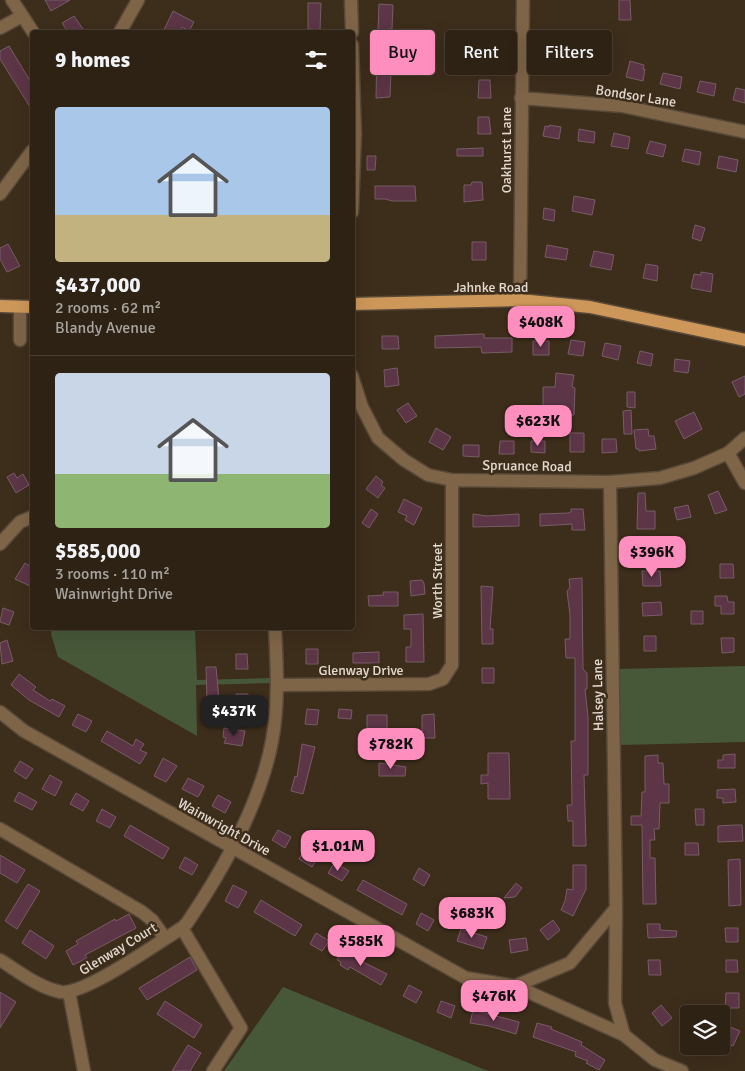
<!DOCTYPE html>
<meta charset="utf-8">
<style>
body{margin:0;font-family:Signika,sans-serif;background:#362a1d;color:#f1f3f6;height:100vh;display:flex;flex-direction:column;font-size:19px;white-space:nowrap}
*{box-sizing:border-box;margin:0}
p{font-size:16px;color:#a7a4a0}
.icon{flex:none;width:28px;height:28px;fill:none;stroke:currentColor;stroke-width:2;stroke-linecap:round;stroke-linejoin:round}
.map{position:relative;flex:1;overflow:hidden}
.details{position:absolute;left:30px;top:30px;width:325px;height:600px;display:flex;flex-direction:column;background:#2e2214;border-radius:5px;box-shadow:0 5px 20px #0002,0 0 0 1px #493f34}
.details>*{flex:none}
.top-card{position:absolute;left:370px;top:30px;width:300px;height:45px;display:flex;gap:10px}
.tools{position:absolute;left:680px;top:1005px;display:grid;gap:10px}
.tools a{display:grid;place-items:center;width:50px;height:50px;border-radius:5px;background:#2e2214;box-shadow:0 5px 20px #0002,0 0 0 1px #493f34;font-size:25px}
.price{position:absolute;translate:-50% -42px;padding:0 11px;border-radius:10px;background:#fe8ebe;color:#111;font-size:16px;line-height:32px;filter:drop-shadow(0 1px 2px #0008)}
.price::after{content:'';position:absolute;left:50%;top:30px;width:15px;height:11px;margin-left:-8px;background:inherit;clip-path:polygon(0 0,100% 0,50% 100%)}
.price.on{background:#222;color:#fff}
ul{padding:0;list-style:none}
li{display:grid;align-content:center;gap:10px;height:265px;padding:0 25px}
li+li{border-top:1px solid #493f34}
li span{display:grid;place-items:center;height:155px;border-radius:5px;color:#555}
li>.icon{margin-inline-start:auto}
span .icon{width:90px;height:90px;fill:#fffc;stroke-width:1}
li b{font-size:21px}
h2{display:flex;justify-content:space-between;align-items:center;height:60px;padding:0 25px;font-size:21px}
.pill{padding:0 18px;border-radius:5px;background:#2e2214;box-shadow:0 5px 20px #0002,0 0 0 1px #493f34;font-size:18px;line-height:45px}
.pill.on{background:#fe8ebe;color:#111}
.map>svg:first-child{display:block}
</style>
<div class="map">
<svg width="745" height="1071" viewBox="0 0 745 1071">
<rect width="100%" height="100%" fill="#3d2d1b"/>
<path fill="#475839" d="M52,628h143l2,52 75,-2 1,5 -77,2 1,51 -139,-79 -7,-23z
M745,666v76l-125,3 -2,-76z
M283,987l205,84h-264z"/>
<path fill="#5c3546" stroke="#775d67" d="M45,0h25l-19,11z
M619,0h11l1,20h-12z
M308,3h13l-1,27 -12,-1z
M379,4l14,1 -1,24 -14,1z
M173,11l21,11 -5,9 -7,-4 -3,5h-16z
M74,16l11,16h-17l-6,-9z
M481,44l11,1 1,17h-13z
M9,46l23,38v26l-32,-51v-8z
M377,48h15l-2,49 -14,1z
M593,49l8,1 -1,5 6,3 -2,15 -16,-2z
M550,56l17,1 -1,13 -17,-2z
M630,61l14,4 -1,4h2l-2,12 -17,-4z
M663,73l19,4 -2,12 -20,-5z
M479,80h11l1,18h-13z
M700,81l16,3 -2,12 -17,-4z
M736,88l9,2v13l-12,-3z
M478,117h11l2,17h-13z
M549,125l12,2 -2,12 -16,-3 2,-10 4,1z
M579,129l16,3 -1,11 -16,-2z
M614,133l16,4 -2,12 -17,-3z
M650,141l16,4 -3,12 -17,-4z
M483,148v8h-26v-7z
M685,149l16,3 -2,13 -17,-4z
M367,156h9l-1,14h-8z
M719,156l19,4 -2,12 -19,-4z
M472,182h10l1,18 -19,2v-17h7z
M375,186h40l1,15h-24l-7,-2h-10z
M574,196l21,4 -3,15 -20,-4z
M544,208l11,2 -1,11 -11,-2z
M695,225l10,3 -4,13 -9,-3z
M472,242h14v18h-14z
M8,244l12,22 -13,6 -7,-13v-11z
M547,245l21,4 -2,11 -21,-3z
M594,251l20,4 -3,15 -21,-4z
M646,264l12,2 -1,15 -14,-3z
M701,272l12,2 -2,18 -20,-4 3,-14 7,1z
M481,334h3v4h28v14l-30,1 -1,-6 -46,1v-12z
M382,336h16l1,13h-17z
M571,340l14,2 -2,14 -15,-2z
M533,341h16v14h-16z
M605,343l16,3 -3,14 -16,-4z
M640,351l13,3 -2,12 -14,-3z
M675,359l15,2 -2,12 -14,-2z
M397,368l2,17 -14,2 -1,-17z
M556,373l18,2 -2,12 3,1 -1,27h-22v2h-9v-30h12z
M745,376v18l-6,3 -7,-15z
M627,392h8v16l-8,-1z
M408,403l9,13 -11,7 -9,-13z
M631,410l1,24h-8l-1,-23z
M694,412l8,17 -18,10 -9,-18z
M436,428l15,9 -8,13 -14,-8z
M648,429l1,7h5l2,13 -17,2v-2h-3l-2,-19z
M570,433h14v19h-14z
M602,439h14l1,13 -15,1z
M500,441h14v13h-15z
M531,441h14v12l-14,-1z
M463,445h16v12l-16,-1z
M14,473l3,5 6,-4 6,11 -13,8 -9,-16z
M376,476l7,6 -2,3 4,3 -7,10 -12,-9z
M718,491l9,19 -12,4 -7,-19z
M638,493h7l1,18h9v18h-18z
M404,499l18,9 -8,17 -9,-5 2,-4 -9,-4z
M688,505l3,12 -14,3 -3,-12z
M371,509l7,5 -9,14 -7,-5z
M571,509h12l2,21h-13v-6l-32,2v-12l28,-1 3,-1z
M473,514l14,2 32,-2v12l-46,1z
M25,563l7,5v19l-17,-8z
M720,564h13l1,14h-14z
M642,571h18l1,15h-18z
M582,578l1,91 4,4v16h-2l3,28v58h-4l2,71h-13v-25h-5l-1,-16h5l-1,-64h4v-83h-9l-1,-19h5v-24l-3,-24 3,-3 -1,-9z
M422,580l2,3 1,11 -14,2 -1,-15z
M481,586l12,1 -3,42h3v15h-11z
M383,592h15v14h-29l-1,-10 16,-1z
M715,596h12l1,6h6v12h-13v-8h-6z
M661,602l1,13 -19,1 -1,-13z
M3,608l11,4 -5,13 -9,-3z
M691,611h12v13h-12z
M423,614l1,48h-18v-15h5v-18h-7v-14z
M644,636h12v15h-12z
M721,638h13v14l-12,1z
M7,640l6,21 -11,3 -2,-21z
M306,649h12v15h-12z
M379,652v11h-26v-10z
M236,654h11l1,15h-12z
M206,667h10l3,33h-12z
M482,668h12v15h-12z
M19,674l17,13 -3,3 17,11 2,-2 13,7 -6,11 -30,-17 -18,-15z
M236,694h12l-1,21h-11z
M307,709l12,1 -2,15 -12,-1z
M339,709l13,1 -1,9 -13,-1z
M78,714l14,7 -6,11 -14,-7z
M434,714l1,24h-13v-23z
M367,715h20v16h-20z
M224,728l21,3 -3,15 -18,-3 2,-5 -3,-1z
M107,731l26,15 3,-7 8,5 -4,6 7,3 -7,11 -39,-23z
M302,744l13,3 -12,47 -12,-3 4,-15 2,1z
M488,753h21l1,46h-22v-16l-7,1v-9h7z
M735,754v14h-17v-8h5v-5z
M658,755v8h5l1,21h5v19h-9l-1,26h-5l1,11h-5v18h5l1,46h-13l-1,-79h-11v-9h10l1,-24h3v-36z
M163,758l14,8 -11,16 -12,-6z
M20,761l13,8 -7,10 -12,-8z
M379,763l27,4 -1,9h-26z
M50,775l12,7 -7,14 -13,-7z
M188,778l16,8 -6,11 -16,-8z
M735,789l1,13 -13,1v-5h-6v-8z
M19,792l18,10 -5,8 -18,-9z
M76,793l13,8 -6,10 -13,-7z
M218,795l13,7 -6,11 -13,-7z
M102,809l14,8 -6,11 -14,-7z
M695,809h9v16h-8z
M130,825l39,23 -6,11 -39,-23z
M734,825h8l1,16 -25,1v-16z
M278,830l13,7 -6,11 -13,-8z
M685,843h13l1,12h-14z
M306,846l14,8 -8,13 -13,-8z
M0,855l25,15 -8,13 -17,-10z
M185,857l13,8 -6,10 -13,-7z
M740,859l1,46 -12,1 -1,-46z
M335,862l14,9 -7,10 -14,-8z
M573,865h13v24l-13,27 -12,-6 4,-9 2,-12 6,1z
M419,868l11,7 -6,11 -11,-7z
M363,880l44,24 -5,11 -45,-25z
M516,883l6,5 -7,9 -11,1z
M28,884l12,7 -23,38 -12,-8z
M233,885l14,7 -9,16 -13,-7z
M261,900l41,25 -7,11 -41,-24z
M421,913l13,7 -6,11 -12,-7z
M129,914l7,14 -51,27 2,3 -14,7 -7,-14 12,-7 -2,-3 39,-22 1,2z
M553,920l7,10 -12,10 -8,-10z
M647,924h13v6l17,1 -1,6 -28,1z
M725,928h13v14h-12z
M461,929l26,8 -4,12 -26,-8z
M30,930l24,16 -8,13 -24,-16z
M316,933l13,8 -7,10 -12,-7z
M526,938l2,12 -17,3 -2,-13z
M343,949l13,8 -1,1 32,16 -6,11 -31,-18 -2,3 -8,-5 1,-3 -4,-2z
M190,957l7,13 -50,30 -8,-12z
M648,960h12l1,15h-12z
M726,960h11l1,12h-12z
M409,985l13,7 -6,11 -13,-7z
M0,992l16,10 -16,26z
M726,993h13v15h-14z
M165,1001l37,24 -8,13 -37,-24z
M441,1001l14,5 -4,12 -14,-6z
M661,1005l11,13 -10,8 -10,-13z
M473,1010l46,12 -3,12 -27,-8 -19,-3z
M537,1023l15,4 -1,2 31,13 -1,3 24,15 -6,10 -13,-7 2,-2 -13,-5 1,-4 -43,-15z
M728,1026l12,5 -7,15 -12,-6z
M188,1045l13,8 -11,18h-18z"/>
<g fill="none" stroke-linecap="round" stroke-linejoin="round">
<g stroke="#584938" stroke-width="15">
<path id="minor" d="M12,0l21,32
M351,0l1,32
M0,28l22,-12
M120,32l18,-32
M352,45l3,89 -3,78
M521,98l101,8 123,26
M0,194l32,-43
M520,300l3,-300
M20,340v-33
M352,376l10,31 16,31 26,22 24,15 24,5 158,2 50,-4 34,-10 34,-15 17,-15
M728,453l17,30
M0,544l20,-22 12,-5
M278,685l151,-1 14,-5 9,-14v-185
M0,712l24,19 442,247 49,8 109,49 31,25 27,11
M0,829l142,83 10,8 13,18
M616,908l-1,95 9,32
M182,928l59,100 -28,43
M0,960c18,11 39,28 61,32 24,3 98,-50 121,-64l5,-5c36,-53 73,-118 85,-182 7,-37 5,-75 3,-113
M515,986l55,-23 46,-55 -6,-426
M69,992l15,79"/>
</g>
<g stroke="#584938" stroke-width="15">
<path id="major" d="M352,304l168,-4 70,7 155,33
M0,306l32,1"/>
</g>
<use href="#minor" stroke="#7f6548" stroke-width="12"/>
<use href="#major" stroke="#cd9759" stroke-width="12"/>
</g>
<g text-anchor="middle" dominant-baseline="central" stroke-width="5" stroke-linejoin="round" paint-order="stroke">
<g font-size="14" fill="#e5dad0" stroke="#3d2d1b">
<text transform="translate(636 96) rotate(9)">Bondsor Lane</text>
<text transform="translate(506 150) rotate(-90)">Oakhurst Lane</text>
<text x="491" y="287">Jahnke Road</text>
<text transform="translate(527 466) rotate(1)">Spruance Road</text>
<text transform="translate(437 581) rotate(-90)">Worth Street</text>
<text x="361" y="670">Glenway Drive</text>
<text transform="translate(598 695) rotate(-91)">Halsey Lane</text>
<text transform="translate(224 827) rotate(29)">Wainwright Drive</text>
<text transform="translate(118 949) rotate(-31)">Glenway Court</text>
</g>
</g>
</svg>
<div class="tools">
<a><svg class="icon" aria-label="layers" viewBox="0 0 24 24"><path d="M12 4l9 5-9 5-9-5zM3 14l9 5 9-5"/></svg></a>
</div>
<b class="price" style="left:541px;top:348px">$408K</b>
<b class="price" style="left:538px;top:447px">$623K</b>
<b class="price" style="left:652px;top:578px">$396K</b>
<b class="price on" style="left:234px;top:737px">$437K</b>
<b class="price" style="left:391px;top:770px">$782K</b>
<b class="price" style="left:338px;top:872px">$1.01M</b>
<b class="price" style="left:472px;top:939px">$683K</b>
<b class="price" style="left:361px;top:967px">$585K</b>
<b class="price" style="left:494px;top:1022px">$476K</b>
<div class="top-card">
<a class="pill on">Buy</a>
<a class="pill">Rent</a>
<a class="pill">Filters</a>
</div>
<section class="details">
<h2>9 homes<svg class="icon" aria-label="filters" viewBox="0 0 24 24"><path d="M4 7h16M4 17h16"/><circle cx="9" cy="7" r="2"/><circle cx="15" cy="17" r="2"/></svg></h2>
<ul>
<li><span style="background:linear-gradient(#a9c7e8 70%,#c2b280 0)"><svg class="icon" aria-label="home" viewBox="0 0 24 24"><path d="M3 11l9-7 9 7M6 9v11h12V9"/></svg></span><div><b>$437,000</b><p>2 rooms · 62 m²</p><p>Blandy Avenue</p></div></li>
<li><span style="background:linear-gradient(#c9d6e8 65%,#8fb573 0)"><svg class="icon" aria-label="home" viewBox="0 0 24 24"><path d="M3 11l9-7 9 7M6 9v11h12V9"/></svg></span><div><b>$585,000</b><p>3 rooms · 110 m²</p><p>Wainwright Drive</p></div></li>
</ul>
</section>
</div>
